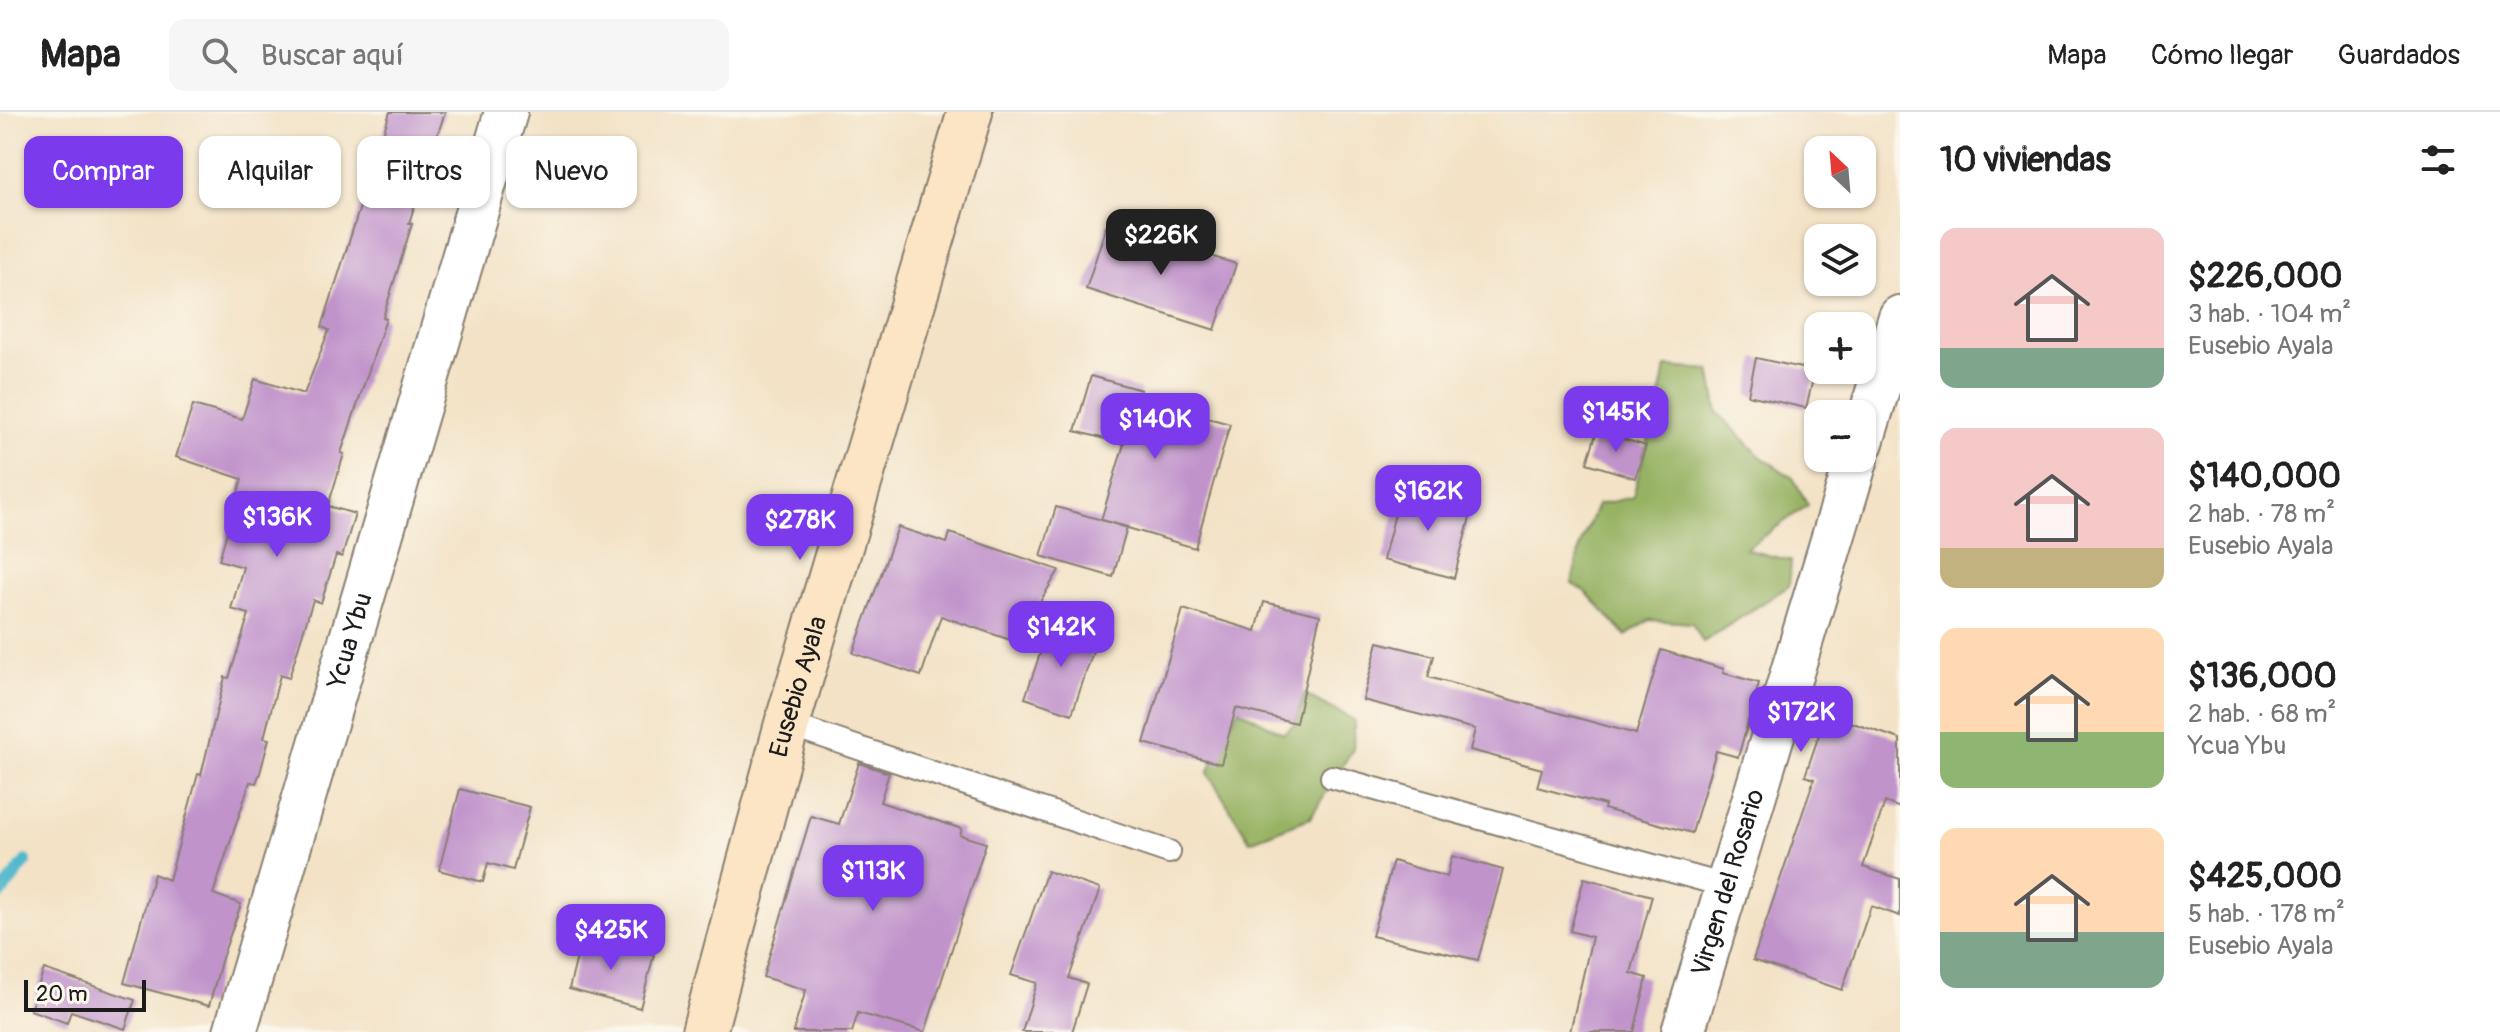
<!DOCTYPE html>
<html lang="es">
<meta charset="utf-8">
<style>
body{margin:0;font-family:Pangolin,sans-serif;background:#f6f6f6;color:#222;height:100vh;display:flex;flex-direction:column;font-size:30px;white-space:nowrap}
*{box-sizing:border-box;margin:0}
p{font-size:26px;color:#767676}
.icon{flex:none;width:44px;height:44px;fill:none;stroke:currentColor;stroke-width:2;stroke-linecap:round;stroke-linejoin:round}
.map{position:relative;flex:1;overflow:hidden}
.sheet{display:flex;flex-direction:column;background:#fff;width:600px}
.sheet>*{flex:none}
.banner{position:absolute;left:24px;top:24px;width:760px;height:72px;display:flex;gap:16px}
.needle{width:52px;rotate:334deg}
.tools{position:absolute;left:1804px;top:24px;display:grid;gap:16px}
.tools a{display:grid;place-items:center;width:72px;height:72px;border-radius:16px;background:#fff;box-shadow:0 2px 6px #0004;font-size:40px}
.scale{position:absolute;left:24px;bottom:20px;width:122px;box-sizing:border-box;padding-left:8px;border:4px solid #1c1c1c;border-top:0;font-size:22px;line-height:28px;white-space:nowrap;color:#1c1c1c;-webkit-text-stroke:6px #fbf7ec;paint-order:stroke}
.price{position:absolute;translate:-50% -68px;padding:0 18px;border-radius:16px;background:#7c3aed;color:#fff;font-size:26px;line-height:52px;filter:drop-shadow(0 2px 4px #0008)}
.price::after{content:'';position:absolute;left:50%;top:48px;width:24px;height:18px;margin-left:-12px;background:inherit;clip-path:polygon(0 0,100% 0,50% 100%)}
.price.active{background:#222;color:#fff}
ul{padding:0;list-style:none}
li{display:flex;align-items:center;gap:24px;height:200px;padding:0 40px}
li span{display:grid;place-items:center;flex:none;width:224px;height:160px;border-radius:16px;color:#555}
li>.icon{margin-inline-start:auto}
span .icon{width:96px;height:96px;fill:#fffc;stroke-width:1}
li b{font-size:34px}
h2{display:flex;justify-content:space-between;align-items:center;height:96px;padding:0 40px;font-size:34px}
.chip{padding:0 28px;border-radius:16px;background:#fff;box-shadow:0 2px 6px #0004;font-size:28px;line-height:72px}
.chip.active{background:#7c3aed;color:#fff}
header{display:flex;align-items:center;gap:48px;box-sizing:border-box;height:112px;padding:0 40px;background:#fff;border-bottom:2px solid #e0e0e0}
header strong{font-size:38px}
nav{display:flex;gap:44px;margin-inline-start:auto;font-size:28px}
.search{width:560px;height:72px;background:#f6f6f6;display:flex;align-items:center;gap:20px;box-sizing:border-box;padding:0 28px;border-radius:16px;color:#767676;font-size:30px}
main{display:flex;flex:1;min-height:0}
.map>svg:first-child{display:block}
</style>
<header>
<strong>Mapa</strong>
<div class="search"><svg class="icon" aria-label="search" viewBox="0 0 24 24"><circle cx="10" cy="10" r="6"/><path d="M15 15l6 6"/></svg>Buscar aquí</div>
<nav><a>Mapa</a><a>Cómo llegar</a><a>Guardados</a></nav>
</header>
<main>
<div class="map">
<svg width="1900" height="920" viewBox="0 0 1900 920">
<rect width="100%" height="100%" fill="#fbf7ec"/>
<filter id="ink" filterUnits="userSpaceOnUse"><feTurbulence type="fractalNoise" baseFrequency=".0125" numOctaves="2"/><feDisplacementMap in="SourceGraphic" scale="16" xChannelSelector="R" yChannelSelector="G"/><feConvolveMatrix kernelMatrix="1 2 1 2 8 2 1 2 1" color-interpolation-filters="sRGB"/></filter>
<filter id="wash" filterUnits="userSpaceOnUse"><feTurbulence type="fractalNoise" baseFrequency=".006" numOctaves="4" result="noise"/><feDisplacementMap in="SourceGraphic" scale="32" xChannelSelector="R" yChannelSelector="G"/><feGaussianBlur stdDeviation="1.8" result="paint"/><feColorMatrix in="noise" values="0 0 0 0 0 0 0 0 0 0 0 0 0 0 0 0 0 1.4 0 .05"/><feComposite in="paint" operator="in"/></filter>
<g filter="url(#wash)">
<rect width="100%" height="100%" fill="#f3e2c6"/>
<path fill="#97b264" stroke="#5a6740" stroke-width="2" d="M1666,255l44,3 8,43 42,43 33,22 15,27 -63,44 46,12 -2,25 -86,56 -11,-19 -43,-3 -23,16 -41,-45 -13,-7 9,-41 16,-38 36,-8c10,-44 26,-86 33,-130z
M1304,582l50,26 -1,29 -43,69 -60,23 -42,-68 30,-64 45,24 13,-10z"/>
<g fill="none" stroke-linecap="round" stroke-linejoin="round">
<path stroke="#4fb8cc" stroke-width="12" d="M0,783l26,-34"/>
</g>
<g id="blocks">
<path fill="#c093cb" d="M390,0h55l-36,111 3,1 -29,93 3,2 -45,134 3,1 -16,52 27,8 -13,43 -6,-2 -15,48 -8,-3 -24,78 -9,-3 -16,63 5,1 -9,34 -4,10 -6,-1 -37,112 28,10 -19,54 -13,48 -85,-23 30,-109 15,6 29,-106 3,1 24,-98 4,1 20,-64 -18,-5 12,-42 -24,-7 23,-81 -66,-22 17,-52 49,14 13,-40 49,15 25,-64 -7,-3z
M1107,112l129,40 -21,66 -129,-41z
M1756,246l59,13 -9,37 -58,-13z
M1091,264l50,14 -3,9 92,25 -35,124 -94,-28 23,-76 -49,-13z
M1597,319l49,15 -11,32 -48,-15z
M1402,375l71,19 -19,72 -71,-18z
M1056,395l71,20 -14,50 -72,-21z
M898,415l49,16 3,-10 109,37 -43,72 -75,-26 -20,60 -68,-23z
M1264,490l56,13 -24,108 -60,-15 -15,56 -77,-21 39,-134 73,22z
M1050,512l47,16 -25,74 -47,-16z
M1378,530l56,14 -6,21 208,57 25,-84 63,19 -1,4 36,10 -21,74 -22,-6 -24,82 -88,-24 1,-4 -68,-18 5,-18 -72,-19 5,-21 -112,-29z
M1826,602l74,25v69l-15,-6 -22,65 37,12v37l-29,-10 -29,84 -89,-30 61,-181 -9,-3z
M859,651l30,10 -9,29 82,27 -2,6 26,8 -61,189 -67,-19 -6,19h-59l13,-42 -43,-13 48,-161 28,8z
M460,677l70,18 -17,63 -25,-7 -5,19 -44,-12z
M1452,744l51,14 -25,90 -106,-24 21,-75 54,16z
M1047,759l53,18 -31,89 18,6 -15,48h-50l15,-49 -26,-8z
M1584,766l68,18 -21,77 16,5 -13,54h-64l22,-95 -22,-6z
M582,825l72,18 -14,53 -71,-19z
M44,857l91,31 -10,29 -54,-18 -4,12 -37,-13z"/>
</g>
</g>
<g filter="url(#ink)">
<use href="#blocks" fill-opacity="0" stroke="#887f71" stroke-width="2"/>
<g fill="none" stroke-linecap="round" stroke-linejoin="round">
<g stroke="#887f71" stroke-width="26">
<path id="lane" d="M787,612l382,128
M1332,665l394,109"/>
</g>
<g stroke="#887f71" stroke-width="46">
<g id="street">
<path d="M1862,330l38,-125"/>
<path id="s1" d="M235,920l271,-920"/>
<path id="s2" d="M1683,920l174,-574"/>
</g>
</g>
<g stroke="#887f71" stroke-width="48">
<g id="secondary">
<path id="s3" d="M704,920l83,-308 183,-612"/>
</g>
</g>
<use href="#lane" stroke="#fff" stroke-width="22"/>
<use href="#street" stroke="#fff" stroke-width="42"/>
<use href="#secondary" stroke="#fce5c4" stroke-width="44"/>
</g>
</g>
<g text-anchor="middle" dominant-baseline="central" stroke-width="7" stroke-linejoin="round" paint-order="stroke">
<g font-size="26" fill="#1c1c1c" stroke="#fbf7ec">
<text stroke="none"><textPath href="#s1" startOffset="408">Ycua Ybu</textPath></text>
<text stroke="none"><textPath href="#s3" startOffset="358">Eusebio Ayala</textPath></text>
<text stroke="none"><textPath href="#s2" startOffset="156">Virgen del Rosario</textPath></text>
</g>
</g>
</svg>
<div class="tools">
<a><svg class="needle" viewBox="-14 -14 28 28"><path d="M0-13l5 13h-10z" fill="#e53935"/><path d="M0 13l5-13h-10z" fill="#767676"/></svg></a>
<a><svg class="icon" aria-label="layers" viewBox="0 0 24 24"><path d="M12 4l9 5-9 5-9-5zM3 14l9 5 9-5"/></svg></a>
<a>+</a>
<a>−</a>
</div>
<div class="scale">20 m</div>
<b class="price active" style="left:1161px;top:165px">$226K</b>
<b class="price" style="left:1616px;top:342px">$145K</b>
<b class="price" style="left:1155px;top:349px">$140K</b>
<b class="price" style="left:1428px;top:421px">$162K</b>
<b class="price" style="left:277px;top:447px">$136K</b>
<b class="price" style="left:800px;top:450px">$278K</b>
<b class="price" style="left:1061px;top:557px">$142K</b>
<b class="price" style="left:1801px;top:642px">$172K</b>
<b class="price" style="left:873px;top:801px">$113K</b>
<b class="price" style="left:611px;top:860px">$425K</b>
<div class="banner">
<a class="chip active">Comprar</a>
<a class="chip">Alquilar</a>
<a class="chip">Filtros</a>
<a class="chip">Nuevo</a>
</div>
</div>
<section class="sheet">
<h2>10 viviendas<svg class="icon" aria-label="filters" viewBox="0 0 24 24"><path d="M4 7h16M4 17h16"/><circle cx="9" cy="7" r="2"/><circle cx="15" cy="17" r="2"/></svg></h2>
<ul>
<li><span style="background:linear-gradient(#f6c9c9 75%,#7fa58c 0)"><svg class="icon" aria-label="home" viewBox="0 0 24 24"><path d="M3 11l9-7 9 7M6 9v11h12V9"/></svg></span><div><b>$226,000</b><p>3 hab. · 104 m²</p><p>Eusebio Ayala</p></div></li>
<li><span style="background:linear-gradient(#f6c9c9 75%,#c2b280 0)"><svg class="icon" aria-label="home" viewBox="0 0 24 24"><path d="M3 11l9-7 9 7M6 9v11h12V9"/></svg></span><div><b>$140,000</b><p>2 hab. · 78 m²</p><p>Eusebio Ayala</p></div></li>
<li><span style="background:linear-gradient(#ffd9b3 65%,#8fb573 0)"><svg class="icon" aria-label="home" viewBox="0 0 24 24"><path d="M3 11l9-7 9 7M6 9v11h12V9"/></svg></span><div><b>$136,000</b><p>2 hab. · 68 m²</p><p>Ycua Ybu</p></div></li>
<li><span style="background:linear-gradient(#ffd9b3 65%,#7fa58c 0)"><svg class="icon" aria-label="home" viewBox="0 0 24 24"><path d="M3 11l9-7 9 7M6 9v11h12V9"/></svg></span><div><b>$425,000</b><p>5 hab. · 178 m²</p><p>Eusebio Ayala</p></div></li>
</ul>
</section>
</main>
